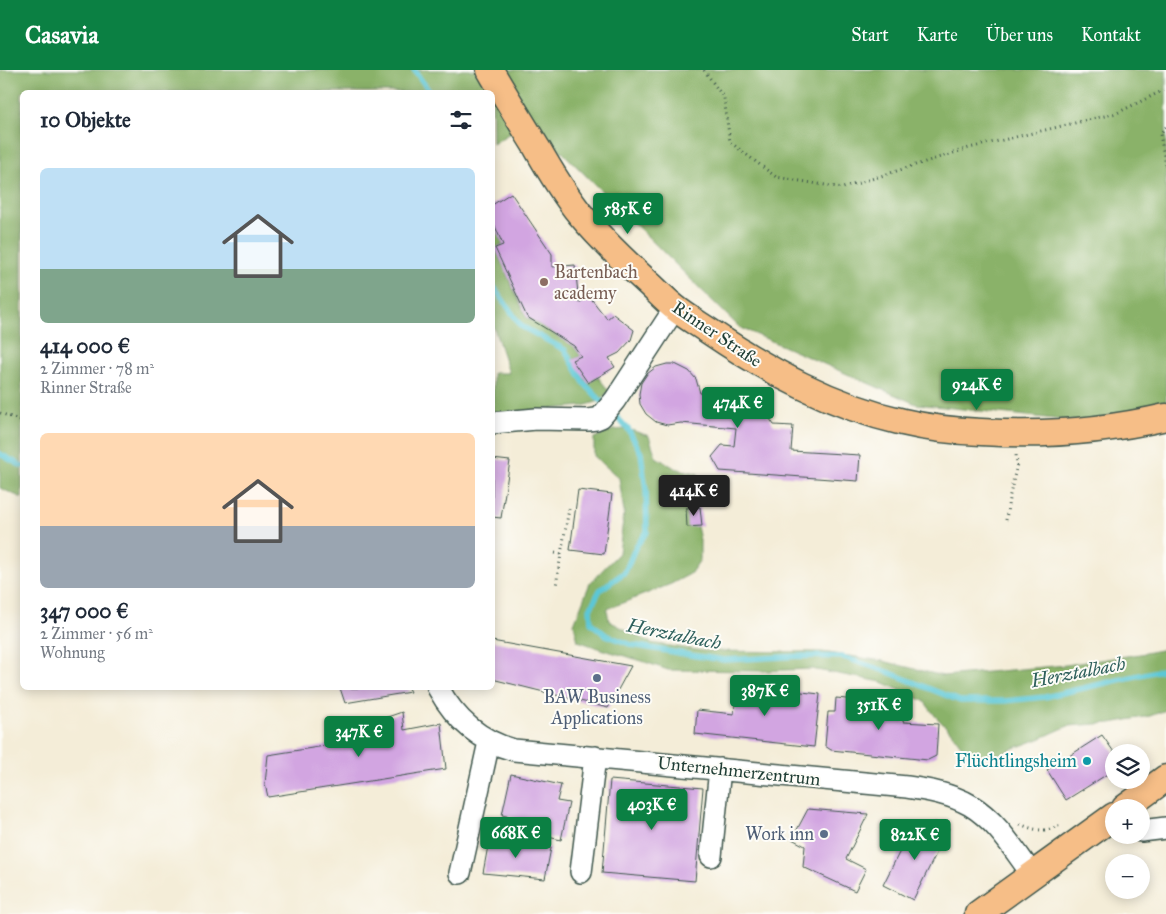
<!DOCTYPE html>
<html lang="de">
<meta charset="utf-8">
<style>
body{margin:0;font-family:"IM FELL Great Primer",serif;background:#f2f2f3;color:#1f2937;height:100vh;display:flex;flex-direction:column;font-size:19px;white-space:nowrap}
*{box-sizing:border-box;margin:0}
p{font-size:16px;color:#747a83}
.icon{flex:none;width:28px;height:28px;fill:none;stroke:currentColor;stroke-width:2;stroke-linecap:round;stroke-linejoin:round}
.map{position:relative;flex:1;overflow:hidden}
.side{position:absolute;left:20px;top:20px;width:475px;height:600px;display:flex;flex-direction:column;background:#fff;border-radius:8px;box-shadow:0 2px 12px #0003}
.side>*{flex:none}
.buttons{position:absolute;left:1105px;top:674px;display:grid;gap:10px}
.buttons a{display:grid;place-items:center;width:45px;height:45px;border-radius:50%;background:#fff;box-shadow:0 2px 12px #0003;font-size:25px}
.price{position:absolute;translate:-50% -42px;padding:0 11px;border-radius:5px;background:#0b8043;color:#fff;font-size:16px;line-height:32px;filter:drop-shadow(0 1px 2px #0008)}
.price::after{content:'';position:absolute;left:50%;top:30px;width:15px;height:11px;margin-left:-8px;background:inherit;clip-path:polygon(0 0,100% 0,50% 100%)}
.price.selected{background:#222;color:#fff}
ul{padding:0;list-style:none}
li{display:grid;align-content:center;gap:10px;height:265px;padding:0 20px}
li span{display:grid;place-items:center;height:155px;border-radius:8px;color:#555}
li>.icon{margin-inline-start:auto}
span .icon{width:90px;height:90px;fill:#fffc;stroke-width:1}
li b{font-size:21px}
h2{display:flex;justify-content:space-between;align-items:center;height:60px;padding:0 20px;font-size:21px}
header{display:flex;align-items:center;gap:30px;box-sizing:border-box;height:70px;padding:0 25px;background:#0b8043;color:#fff}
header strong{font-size:24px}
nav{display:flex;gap:28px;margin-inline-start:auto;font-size:18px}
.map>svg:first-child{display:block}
</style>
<header>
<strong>Casavia</strong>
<nav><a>Start</a><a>Karte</a><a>Über uns</a><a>Kontakt</a></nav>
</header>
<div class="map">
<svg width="1166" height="844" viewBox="0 0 1166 844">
<rect width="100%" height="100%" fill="#fdfcf7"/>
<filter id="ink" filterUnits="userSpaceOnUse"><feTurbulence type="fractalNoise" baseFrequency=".02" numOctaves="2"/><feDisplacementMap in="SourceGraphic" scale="10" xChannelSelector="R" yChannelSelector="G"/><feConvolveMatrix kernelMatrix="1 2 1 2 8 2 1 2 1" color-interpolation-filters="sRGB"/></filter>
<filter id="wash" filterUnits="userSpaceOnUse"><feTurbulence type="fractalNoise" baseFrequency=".0096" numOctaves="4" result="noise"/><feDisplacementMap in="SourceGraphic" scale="20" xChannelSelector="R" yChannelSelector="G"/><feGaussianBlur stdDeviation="1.12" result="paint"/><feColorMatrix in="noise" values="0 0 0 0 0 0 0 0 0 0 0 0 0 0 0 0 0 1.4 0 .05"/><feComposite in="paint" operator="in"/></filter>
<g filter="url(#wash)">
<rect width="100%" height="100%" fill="#f4edd8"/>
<path fill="#8ab269" stroke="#54784e" d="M0,0h1166v332l-83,20 -167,-18 -177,-77 -180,-178 -46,-18 -20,13 -1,-52h-470v406l-22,-10z
M492,149l11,26 -8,3 31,69 48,29 7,10 -9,4 16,23 10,-6 11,14 -9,10 -17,5 -90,8v-41h16l-16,-48z
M628,359l21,7 7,21 19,11 23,6 4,14 -11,11 9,41v20l-10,14 -19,10 -64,25 2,12 42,22 52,8 119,1 61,9 60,15 123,-11 74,-11 26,-5v61l-16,6 -39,7 -43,3 -29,13 -46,17 -25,-1 -16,-22 -16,-16 -12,-16 -42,-19 -71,-13 -49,2 -94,-1 -26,-9 -38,-11 -26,-9 -4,-17 16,-41 29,-30 5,-41 -5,-34 -25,-22v-18l19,-8z"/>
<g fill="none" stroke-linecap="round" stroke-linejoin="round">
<path stroke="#5cc7d6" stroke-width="5.5" d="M414,0l16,22
M492,214l29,42 44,24 19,33 44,46 13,24 5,37 1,42 -11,14 -11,26 -25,18 -10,19 1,14 15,12 26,10 58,10 34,5 77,-4 42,1 45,15 72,29h45l40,-4 121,-28
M0,384l22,12"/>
</g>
<g id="blocks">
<path fill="#d2a5e1" d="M511,123l41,61v13l23,-2 4,38 10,-7 18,23 6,-5 21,16 -3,10 -12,13 -10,5 6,9 -27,16 -16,-23 9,-4 -7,-10 -47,-29 -32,-69 8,-3 -11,-26v-14z
M667,294h8l14,7 7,8 4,14 56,5 18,27 19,1 -2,25 69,4 -2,26 -138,-10 -8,-14 10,-12 12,1 2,-18 -55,-5 -14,2 -11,-3 -10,-8 -6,-10 -1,-10 2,-11 6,-9 9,-7z
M492,389l18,2 -9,57 -9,-1z
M578,420l34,4 -8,60 -34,-4z
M700,437l2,19 -15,1 -1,-19z
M492,571l139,25 -23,42 -116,-29z
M737,615l83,9 -6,53 -119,-13 2,-24 37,4z
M340,618h68l2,4 -65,11z
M836,628l63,6 5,7 -1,11 35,2 -2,32 -8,4 -97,-10 -6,-4 3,-34h7z
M402,642l2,18 37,-7 5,46 -178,28 -3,-13 3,-29 63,-10 -2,-8z
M1102,665l12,17v18l-48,30 -19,-30z
M511,704l50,11 -4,16 12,2 -8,37 -44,-10 2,-11 -17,-4z
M610,710l93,8 -8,93 -93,-8z
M808,739l60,5 -22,45 20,10 -11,22 -52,-24 2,-21 -13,-7z
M935,752l14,6 -36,72 -30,-15 27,-54 16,8z
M490,765l61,13 -6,31 -62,-6z"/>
</g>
</g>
<g filter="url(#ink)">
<use href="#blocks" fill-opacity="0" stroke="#3f574d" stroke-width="1"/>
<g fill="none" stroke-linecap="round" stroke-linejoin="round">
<g stroke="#3f574d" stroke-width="24">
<path id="minor" d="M492,353l44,-4 52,1 8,-1 5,-2 14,-17 60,-92
M438,618c17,31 41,53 76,62l393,37c21,3 44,7 63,18 27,16 44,45 62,69
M1141,761l25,-3
M711,786l9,-87
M581,802l14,-115
M460,803l29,-131"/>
</g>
<g stroke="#3f574d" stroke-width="29">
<path id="major" d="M490,0c15,26 31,52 47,78 13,23 27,46 43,66 20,24 44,47 67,68 9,8 18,18 27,25 11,9 23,16 35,24 59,40 123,75 194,91 25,6 52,9 78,10 63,4 124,-1 185,-15
M1125,738l41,-30
M978,844l136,-98"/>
</g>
<path stroke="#3f574d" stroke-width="3" stroke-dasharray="1 4" stroke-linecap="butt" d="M704,0l20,28 6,44 46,35 67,11 126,-40 148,-35 49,-24
M1166,57l-6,7 6,33
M0,343l22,8
M1006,450l3,-21 8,-35 -1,-9
M555,483l6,1 -5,32
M561,484l8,-45
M1020,754c9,4 20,8 30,5 5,-1 6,-4 12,-3"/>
<use href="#minor" stroke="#fff" stroke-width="21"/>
<use href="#major" stroke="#f6be87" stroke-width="26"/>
</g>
</g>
<circle fill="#8d6e63" stroke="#fdfcf7" stroke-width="2" cx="544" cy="212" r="5"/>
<g fill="#5c6f8a" stroke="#fdfcf7" stroke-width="2">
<circle cx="597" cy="608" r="5"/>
<circle cx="824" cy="764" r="5"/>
</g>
<circle fill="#0f9aa8" stroke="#fdfcf7" stroke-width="2" cx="1087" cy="691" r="5"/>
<g text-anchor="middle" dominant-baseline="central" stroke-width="4" stroke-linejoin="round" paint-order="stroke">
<g font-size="18" fill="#785e54" stroke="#fdfcf7" text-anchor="start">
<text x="554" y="202">Bartenbach<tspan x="554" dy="21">academy</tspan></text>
</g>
<g font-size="18" fill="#1f3d34" stroke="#fdfcf7">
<text transform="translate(717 264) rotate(34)">Rinner Straße</text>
<text transform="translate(739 701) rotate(6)">Unternehmerzentrum</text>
</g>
<g font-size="18" fill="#4e5e75" stroke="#fdfcf7">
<text x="597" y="627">BAW Business<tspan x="597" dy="21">Applications</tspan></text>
<text x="814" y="764" text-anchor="end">Work inn</text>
</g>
<g font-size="18" fill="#0d838f" stroke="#fdfcf7" text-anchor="end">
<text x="1077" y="691">Flüchtlingsheim</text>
</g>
<g font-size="19" font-style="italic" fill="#2e605c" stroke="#fdfcf7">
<text transform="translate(674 564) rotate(11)">Herztalbach</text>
<text transform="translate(1078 602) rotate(-11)">Herztalbach</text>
</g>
</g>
</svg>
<div class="buttons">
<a><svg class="icon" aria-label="layers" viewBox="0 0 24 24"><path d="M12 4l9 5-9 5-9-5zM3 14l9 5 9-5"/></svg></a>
<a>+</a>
<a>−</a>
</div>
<b class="price" style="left:628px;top:165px">585K €</b>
<b class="price" style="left:977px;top:341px">924K €</b>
<b class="price" style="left:738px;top:359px">474K €</b>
<b class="price selected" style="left:694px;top:447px">414K €</b>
<b class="price" style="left:765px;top:647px">387K €</b>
<b class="price" style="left:879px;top:661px">351K €</b>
<b class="price" style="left:359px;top:688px">347K €</b>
<b class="price" style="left:652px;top:761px">403K €</b>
<b class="price" style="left:516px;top:789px">668K €</b>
<b class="price" style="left:915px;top:791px">822K €</b>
<section class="side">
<h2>10 Objekte<svg class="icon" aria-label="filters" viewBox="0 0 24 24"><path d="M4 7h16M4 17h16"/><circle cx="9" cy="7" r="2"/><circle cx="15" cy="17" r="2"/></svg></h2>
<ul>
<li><span style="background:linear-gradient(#bfe0f5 65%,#7fa58c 0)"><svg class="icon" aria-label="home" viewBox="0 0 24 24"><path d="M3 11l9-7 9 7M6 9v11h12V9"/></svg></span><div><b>414 000 €</b><p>2 Zimmer · 78 m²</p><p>Rinner Straße</p></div></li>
<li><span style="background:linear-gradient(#ffd9b3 60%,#9aa5b1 0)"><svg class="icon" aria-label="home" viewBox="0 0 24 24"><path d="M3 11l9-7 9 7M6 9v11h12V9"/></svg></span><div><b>347 000 €</b><p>2 Zimmer · 56 m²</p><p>Wohnung</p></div></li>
</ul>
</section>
</div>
